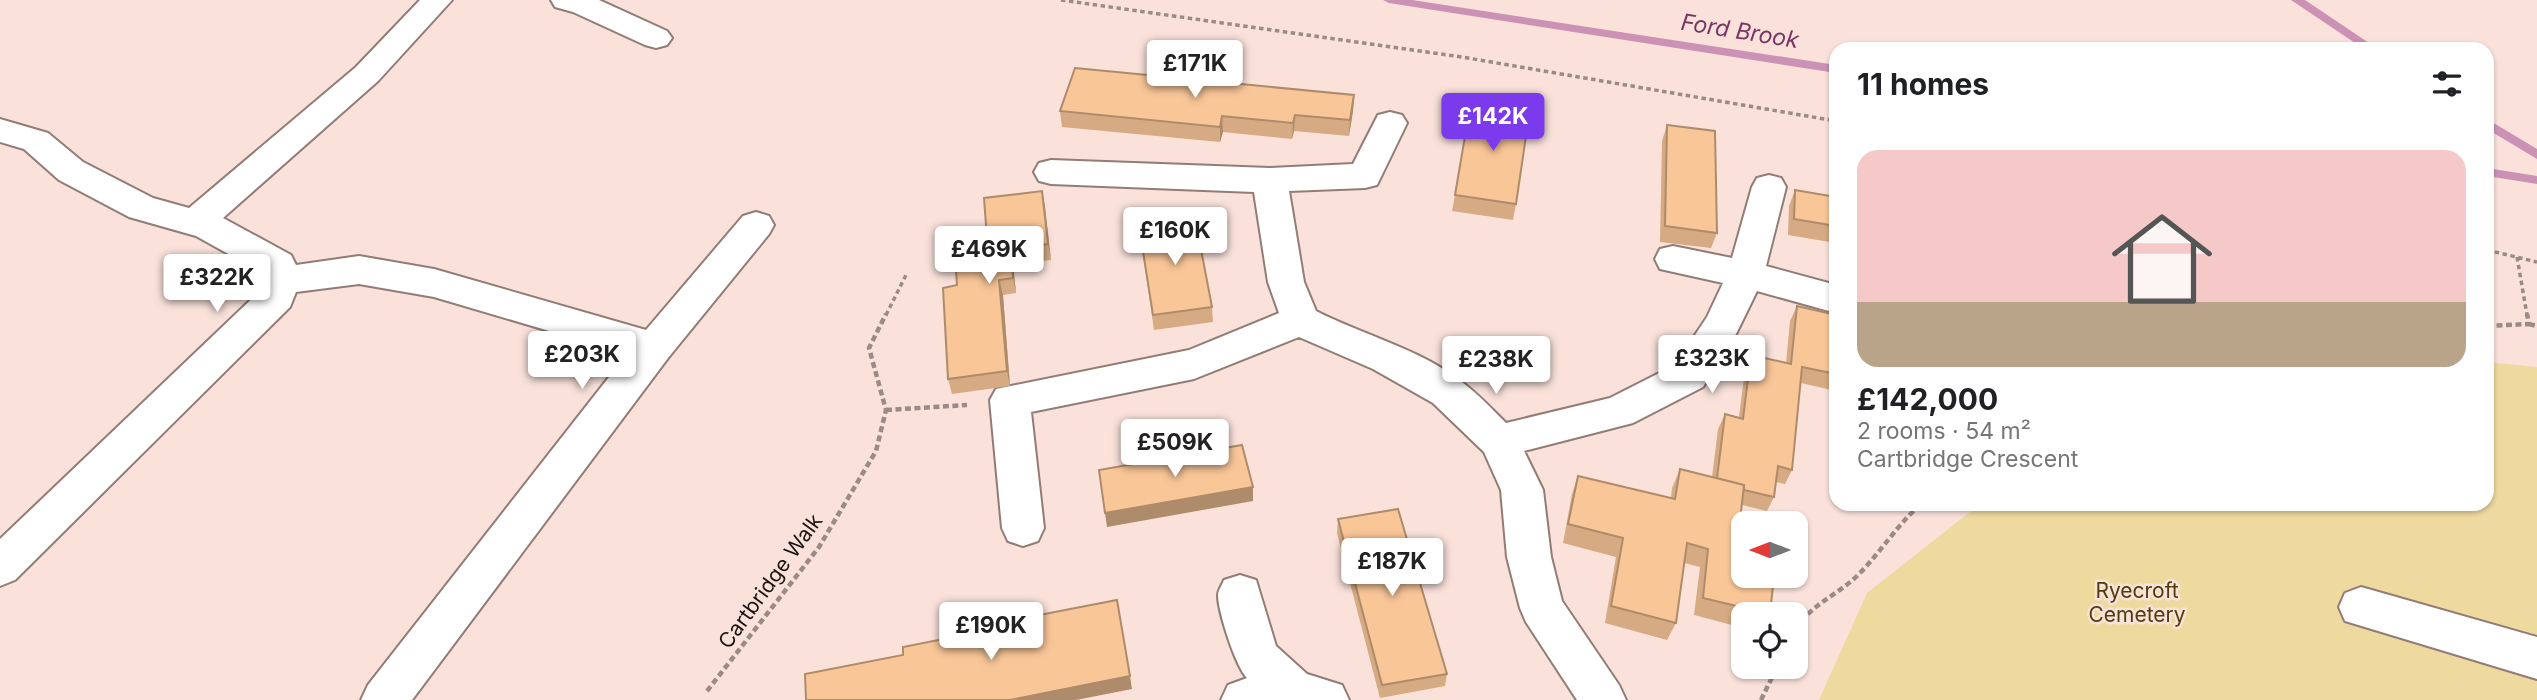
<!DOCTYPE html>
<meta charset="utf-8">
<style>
body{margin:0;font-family:Inter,sans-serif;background:#f6f6f6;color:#202124;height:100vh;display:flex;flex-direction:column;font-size:26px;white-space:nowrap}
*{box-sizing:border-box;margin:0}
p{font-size:23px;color:#757577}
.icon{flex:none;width:38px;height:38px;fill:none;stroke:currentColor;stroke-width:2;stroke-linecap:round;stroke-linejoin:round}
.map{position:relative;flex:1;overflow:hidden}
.drawer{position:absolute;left:1829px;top:42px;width:665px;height:469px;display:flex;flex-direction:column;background:#fff;border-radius:21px;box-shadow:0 2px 5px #0004}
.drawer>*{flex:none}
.needle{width:46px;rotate:270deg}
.controls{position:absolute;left:1731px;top:511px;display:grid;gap:14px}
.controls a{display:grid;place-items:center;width:77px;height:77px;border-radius:14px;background:#fff;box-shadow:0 2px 5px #0004;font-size:35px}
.price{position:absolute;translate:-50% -60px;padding:0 16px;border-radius:7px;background:#fff;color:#222;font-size:23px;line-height:46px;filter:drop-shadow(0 2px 4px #0008)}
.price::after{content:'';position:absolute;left:50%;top:42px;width:21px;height:16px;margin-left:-10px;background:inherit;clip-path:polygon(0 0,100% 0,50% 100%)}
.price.selected{background:#7c3aed;color:#fff}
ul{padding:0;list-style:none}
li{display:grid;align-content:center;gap:14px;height:371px;padding:0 28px}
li+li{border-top:2px solid #e0e0e0}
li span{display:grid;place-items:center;height:217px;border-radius:21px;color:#555}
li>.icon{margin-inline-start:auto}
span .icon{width:126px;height:126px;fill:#fffc;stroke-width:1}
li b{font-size:30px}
h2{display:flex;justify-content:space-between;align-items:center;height:84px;padding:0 28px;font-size:30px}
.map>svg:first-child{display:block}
</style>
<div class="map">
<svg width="2537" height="700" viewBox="0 0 2537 700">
<rect width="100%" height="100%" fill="#fae2db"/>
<path fill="#eed99f" d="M2487,362l50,5v333h-718l48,-107 113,-89h507z"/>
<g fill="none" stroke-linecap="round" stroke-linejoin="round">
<path fill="#cc92b6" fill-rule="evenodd" d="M1383,0h29l424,65v8l-447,-70z
M2291,0h14l73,49h-14z
M2487,119l50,30v10l-50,-30z
M2487,168l50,8v8l-50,-8z"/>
<g stroke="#927c76" stroke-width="4">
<path id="minor" d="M420,0h32l-74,81 -155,137 68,37 5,10 63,-9 75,13 212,61 97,-114 13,-4 13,4 5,9 -5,9 -101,124 -256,342h-51l7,-15 259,-331 -193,-57 -75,-13 -63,8 -6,15 -275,273 -15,6v-47l259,-247v-21l-63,-35 -67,-19 -70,-37 -35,-31 -24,-7v-23l48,14 35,29 70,36 36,10 167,-141z
M551,0h48l68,31 5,7 -5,7 -11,3 -11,-3 -72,-33 -18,-5z
M1390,112l12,3 5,8 -30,62 -12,3 -76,3 15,91 12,29c47,24 104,38 146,71 16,12 30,27 44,41l104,-25 65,-33 32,-48 16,-34 -63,-14 -5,-10 5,-10 13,-3 59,12 20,-71 5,-9 12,-3 12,3 5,9 -20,79 70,19v28l-79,-22 -21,43 -33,53 -70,36 -109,28 19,39 8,67 11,44 57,84 7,15h-49l-51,-78 -6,-14 -13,-51 -6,-67 -17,-38 -51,-49 -60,-34 -74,-32 -105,42 -163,33 13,116 -6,13 -15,5 -15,-5 -6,-13 -12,-128 6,-11 193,-39 90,-37 -11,-31 -14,-90 -203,-8 -12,-3 -5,-9 5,-9 12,-3 219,8 83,-4 25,-49z
M1240,575l16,5 20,66 31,28 35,11 7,15h-128l7,-15 19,-7c-11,-11 -29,-66 -29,-83 0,-4 4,-10 6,-15z
M2361,587l176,50v42l-192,-58 -6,-14 6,-14z"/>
</g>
<path stroke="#9b8a85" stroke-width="3.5" stroke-dasharray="4.5 3.5" stroke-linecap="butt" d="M1061,0l401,57 374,64
M2487,250l50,12
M2517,257l10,58
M886,315l20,-40"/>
<path stroke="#9b8a85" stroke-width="4.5" stroke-dasharray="6 3.5" stroke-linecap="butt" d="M2529,324l8,2
M2487,326l42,-2 -2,-10
M886,410l81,-5
M1796,629c15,-25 42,-34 62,-54 23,-23 39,-50 63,-71
M707,691l112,-144 57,-96 10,-41 -17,-62 17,-34
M1761,700l16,-33"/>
<use href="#minor" fill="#fff" fill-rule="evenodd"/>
</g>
<path fill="#d6aa83" d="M1354,95l-1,16 -4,25 -55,-5 -2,8 -69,-7 -3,10 -158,-15 -2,-16z
M1667,125l50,108 -6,15 -51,-6 2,-101z
M1795,190l41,7v46l-48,-8 1,-29z
M1042,191l9,69 -38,4 3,29 -13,2 7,91 -58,8 -4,-15 9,-94z
M1455,195l61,9 -3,16 -61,-9z
M1139,226l73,81 1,15 -59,8z
M1797,306l39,9v76l-35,-8 -9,87 -7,14 -9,-2 -2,15 -7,14 -25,-6 -5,42 33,67h-27v14l-49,-13 6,-48 -16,-4 -8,60 -9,17 -62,-17 11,-66 -53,-14 9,-49 6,-18 93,22 1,-10 8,-19 32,8 6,-48 7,-15 14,3 6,-47 6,-15 35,8 4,-42z
M1338,519l109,155 -2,12 -65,12 -43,-165z"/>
<path fill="#ae8b6a" d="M1354,95l-1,16 -4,25 1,-16z
M1295,115l-1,16 -2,8 1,-16z
M1222,116l1,16 -3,10v-15z
M1042,191l3,15 6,54 -3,-16z
M1010,249l3,15 3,29 -3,-15z
M999,280l4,15 7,91 -3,-15z
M1253,487v14l-146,26 -2,-14z
M1130,676l2,13 -56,11h-66z"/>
<path fill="#f9c698" stroke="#ae8b6a" stroke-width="2" d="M1075,68l279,27 -4,25 -55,-5 -2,8 -71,-7 -2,11 -160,-16z
M1471,101l59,8 -14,95 -61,-9z
M1667,125l48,6 2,102 -52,-7z
M1795,190l41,7v29l-42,-7z
M1042,191l6,53 -38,5 3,29 -14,2 8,91 -59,8 -5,-91 14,-3 -2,-29 33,-4 -4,-54z
M1195,218l17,89 -59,8 -14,-89z
M1797,306l39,9v59l-34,-7 -10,103 -14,-4 -4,31 -30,-7v-5l-27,-7 8,-64 18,5 8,-64 40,9z
M1242,445l11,42 -148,26 -6,-43z
M1680,469l64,16 -7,62 6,1v28h31l-4,38 -67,-16 5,-49 -21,-6 -11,80 -65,-17 12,-68 -55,-14 10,-48 97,23z
M1398,509l49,165 -65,11 -44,-166z
M1117,600l13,76 -120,24h-204l-1,-26 98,-19v-8l91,-18 -1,-5z"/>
<g text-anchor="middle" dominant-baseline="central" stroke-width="5" stroke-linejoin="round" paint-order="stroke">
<g font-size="21" fill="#1c1412" stroke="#fae2db">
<text transform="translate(770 581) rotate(-54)">Cartbridge Walk</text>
</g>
<g font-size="21" fill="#4d3d0b" stroke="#fae2db">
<text x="2137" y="590">Ryecroft<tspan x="2137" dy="24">Cemetery</tspan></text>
</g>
<g font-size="23" font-style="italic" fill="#7a3564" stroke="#fae2db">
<text transform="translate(1740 31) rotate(9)">Ford Brook</text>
</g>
</g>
</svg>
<div class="controls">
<a><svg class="needle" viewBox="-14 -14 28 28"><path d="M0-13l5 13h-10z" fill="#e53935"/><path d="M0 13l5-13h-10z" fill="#757577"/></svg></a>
<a><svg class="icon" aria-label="locate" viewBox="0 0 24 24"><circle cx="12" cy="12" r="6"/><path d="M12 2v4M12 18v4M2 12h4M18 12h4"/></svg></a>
</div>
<b class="price" style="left:1195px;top:100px">£171K</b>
<b class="price selected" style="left:1493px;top:153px">£142K</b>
<b class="price" style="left:1175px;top:267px">£160K</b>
<b class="price" style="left:989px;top:286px">£469K</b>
<b class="price" style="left:217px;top:314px">£322K</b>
<b class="price" style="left:582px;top:391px">£203K</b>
<b class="price" style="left:1712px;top:395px">£323K</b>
<b class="price" style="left:1496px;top:396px">£238K</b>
<b class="price" style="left:1175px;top:479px">£509K</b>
<b class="price" style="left:1392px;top:598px">£187K</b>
<b class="price" style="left:991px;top:662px">£190K</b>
<section class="drawer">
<h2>11 homes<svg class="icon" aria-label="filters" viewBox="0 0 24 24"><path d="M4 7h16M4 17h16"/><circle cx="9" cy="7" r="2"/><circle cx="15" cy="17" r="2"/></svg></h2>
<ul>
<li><span style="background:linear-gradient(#f6c9c9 70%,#b9a48a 0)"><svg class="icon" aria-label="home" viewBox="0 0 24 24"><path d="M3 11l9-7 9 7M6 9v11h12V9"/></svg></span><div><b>£142,000</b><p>2 rooms · 54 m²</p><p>Cartbridge Crescent</p></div></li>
</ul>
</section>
</div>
